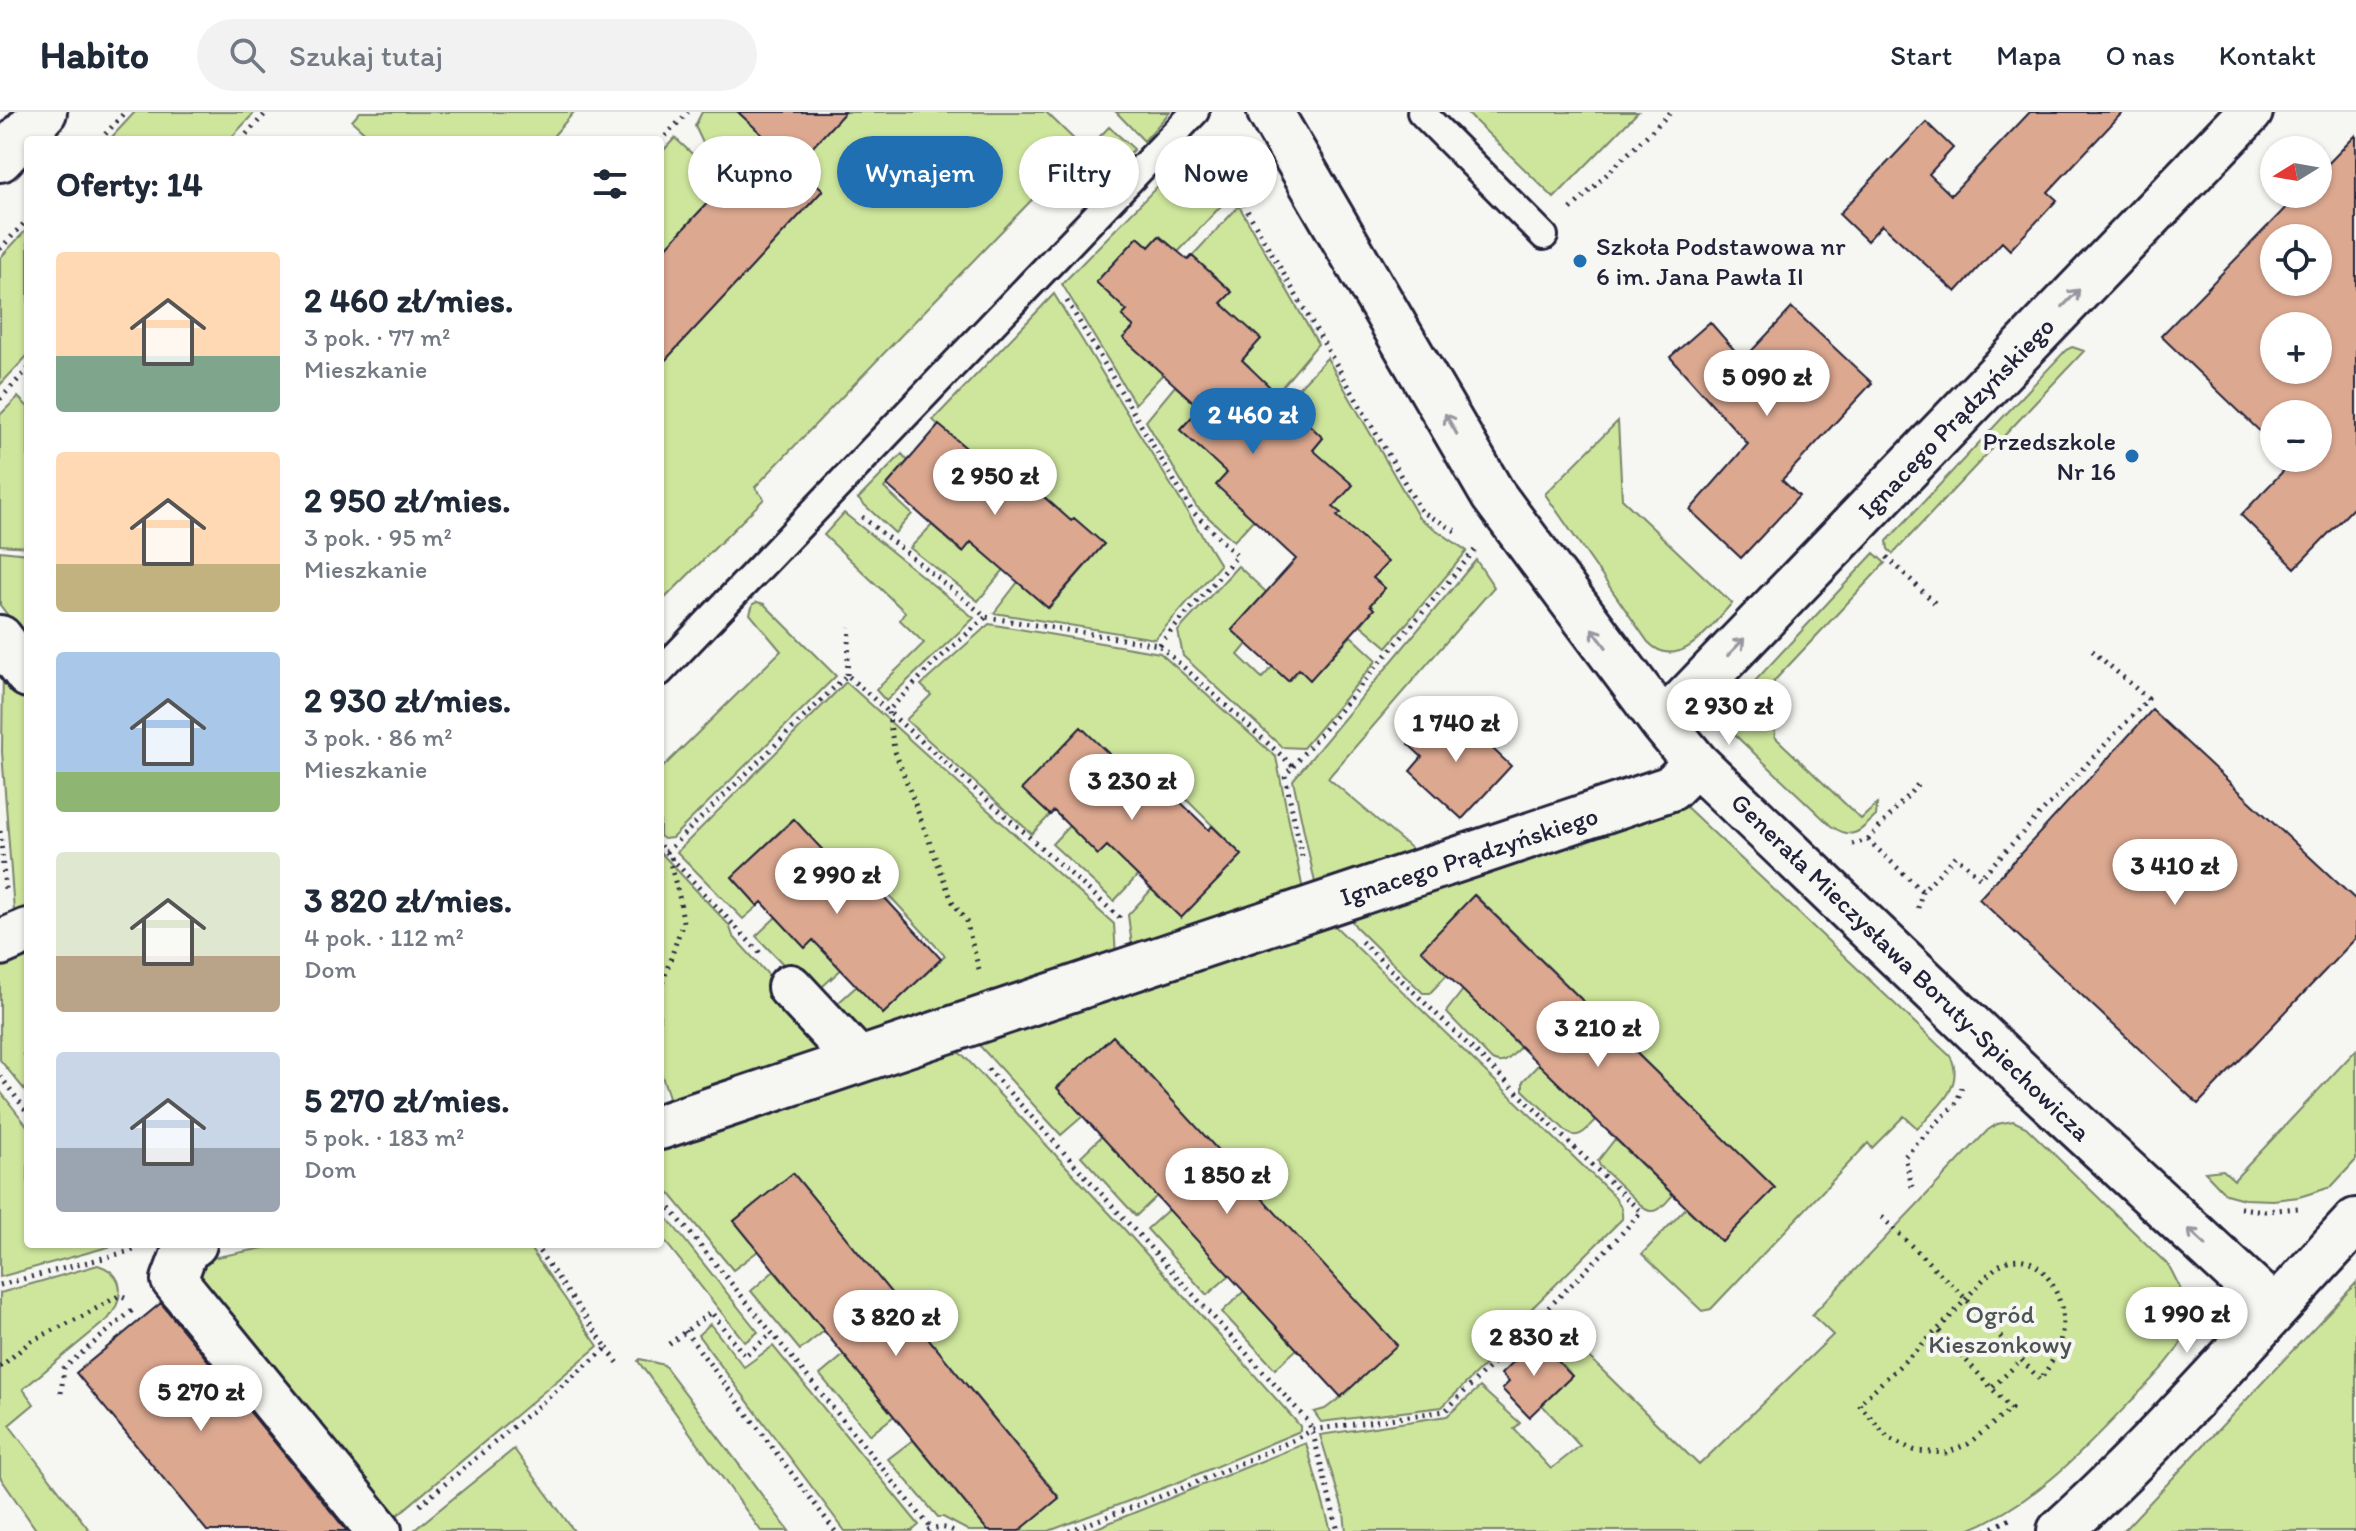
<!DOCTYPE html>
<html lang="pl">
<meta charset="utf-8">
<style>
body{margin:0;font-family:Itim,sans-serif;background:#f2f2f3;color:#1f2937;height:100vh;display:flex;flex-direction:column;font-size:30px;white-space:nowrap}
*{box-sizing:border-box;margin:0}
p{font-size:26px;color:#747a83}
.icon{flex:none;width:44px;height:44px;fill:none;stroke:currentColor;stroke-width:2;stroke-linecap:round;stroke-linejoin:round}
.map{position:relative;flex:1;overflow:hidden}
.panel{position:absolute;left:24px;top:24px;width:640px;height:1112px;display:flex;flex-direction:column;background:#fff;border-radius:8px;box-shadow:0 2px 6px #0004}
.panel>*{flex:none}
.top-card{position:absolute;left:688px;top:24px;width:760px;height:72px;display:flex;gap:16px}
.needle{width:52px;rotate:259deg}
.tools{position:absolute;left:2260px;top:24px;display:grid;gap:16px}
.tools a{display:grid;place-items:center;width:72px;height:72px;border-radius:50%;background:#fff;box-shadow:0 2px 6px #0004;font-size:40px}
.price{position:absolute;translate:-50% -68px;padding:0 18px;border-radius:28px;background:#fff;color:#222;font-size:26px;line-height:52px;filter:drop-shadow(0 2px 4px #0008)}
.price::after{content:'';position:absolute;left:50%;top:48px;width:24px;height:18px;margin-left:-12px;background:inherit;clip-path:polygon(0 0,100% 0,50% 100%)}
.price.active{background:#1f6fb2;color:#fff}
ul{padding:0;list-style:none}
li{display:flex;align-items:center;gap:24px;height:200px;padding:0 32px}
li span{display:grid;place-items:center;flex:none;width:224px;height:160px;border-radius:8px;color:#555}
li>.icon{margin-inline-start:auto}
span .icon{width:96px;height:96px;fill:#fffc;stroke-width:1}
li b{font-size:34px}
h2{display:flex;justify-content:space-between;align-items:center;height:96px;padding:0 32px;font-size:34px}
.tag{padding:0 28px;border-radius:36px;background:#fff;box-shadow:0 2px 6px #0004;font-size:28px;line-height:72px}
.tag.active{background:#1f6fb2;color:#fff}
header{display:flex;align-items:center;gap:48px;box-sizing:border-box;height:112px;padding:0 40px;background:#fff;border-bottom:2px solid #e0e1e3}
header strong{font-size:38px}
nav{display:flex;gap:44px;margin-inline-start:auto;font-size:28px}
.search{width:560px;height:72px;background:#f2f2f3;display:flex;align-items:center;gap:20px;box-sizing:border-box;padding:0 28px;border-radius:44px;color:#747a83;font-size:30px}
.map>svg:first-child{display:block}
</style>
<header>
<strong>Habito</strong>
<div class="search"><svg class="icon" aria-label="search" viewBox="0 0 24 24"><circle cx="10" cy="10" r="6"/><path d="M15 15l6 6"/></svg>Szukaj tutaj</div>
<nav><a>Start</a><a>Mapa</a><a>O nas</a><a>Kontakt</a></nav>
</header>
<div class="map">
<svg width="2356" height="1419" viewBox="0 0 2356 1419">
<rect width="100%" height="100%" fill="#f6f6f2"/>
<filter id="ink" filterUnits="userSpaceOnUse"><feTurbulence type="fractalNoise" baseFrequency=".0125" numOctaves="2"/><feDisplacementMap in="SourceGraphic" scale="16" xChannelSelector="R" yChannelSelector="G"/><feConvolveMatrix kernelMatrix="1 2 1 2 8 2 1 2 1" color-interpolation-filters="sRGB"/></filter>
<g filter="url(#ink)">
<path fill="#cee69c" stroke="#78846c" stroke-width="2" d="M135,0h120l-26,28h-120z
M360,0h214l-24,28h-177l-21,-19z
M702,0h39l-1,2 27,25 -30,32 -34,-28 -8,-17z
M845,0h201l40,39 23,-24 25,22 -26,27 -8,1 -26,-21 -319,331 9,12 -104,104v-237l163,-176 -27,-25z
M1116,0h54l-26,29z
M1466,0h172l-84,86z
M675,26l50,46 -58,63 -7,-6v-87z
M1188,43l26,7 18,32 -54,58 -18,-16 -11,11 -11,-10 -42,45 31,29 -5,5 12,11 -10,12 39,35 -28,30 -73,-120z
M1239,94l79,138 -52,62 -17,-40 -7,-6 18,-21 -39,-36 11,-11 -40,-36z
M28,116v127l-28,30v-127z
M1054,182l166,271 -65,74 -161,-26 24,-31 31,26 55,-64 -30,-26 -3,3 -45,-41 -15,13 -78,-73z
M2072,235l12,4 -191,203 -5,-5 -1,-8 179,-191z
M1327,246l92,160 48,33 -80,96 -26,-22 13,-16 -4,-4 15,-17 -12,-10 14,-16 -58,-36 11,-13 -7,-6 19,-22 -39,-35 10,-12 -38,-36z
M1175,274l25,22 -20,22 47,43 27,46 -20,22 -38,-35 -50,-85z
M18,285l10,10v140l-28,-2v-130z
M1618,309l4,78 110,104c-21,23 -53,71 -84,39l-103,-148z
M902,342l6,7 -24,27 28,26 -17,19 -37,-34z
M844,401l130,105 -88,83 -10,-11 48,-47 -24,-23 5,-8 -81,-77z
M932,413l30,27 13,-13 32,27 -29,35 -68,-53z
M0,439l28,3v88l-28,-37z
M1874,441l11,10 -111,118 1,56 86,82 16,-15 -1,12c-18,16 -22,25 -45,10l-96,-91c-7,-10 -9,-15 -5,-27z
M1476,448l18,27 -166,191 93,79 -104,35 -24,-112z
M1238,454l28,26 -34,38 15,14 -9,11 24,23 11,-12 26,3 11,10 41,-43 26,24 -74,88 -21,-1 -99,-91 -5,-25z
M757,490l7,2 72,72 -164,162 -8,1 -4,-3v-66l121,-119 -31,-37 3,-10z
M989,512l171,29 116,104 28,138 -171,58 -5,-38 24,-26 29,28 61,-62 -72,-72 -18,14 -129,-8 27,26 -18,19 -126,-114 25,-25 -10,-10z
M3,549l25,35v220h-12l-2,-5 -12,-159z
M846,570l268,242 2,33 -253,85 -35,-30 29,-26 26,28 62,-58 -68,-74 -15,10 -69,-73 -61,58 26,29 -15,13 -66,-67z
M1681,690l269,254c16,29 -13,53 -33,72l-13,-12 -32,32 -4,-5 -157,166 -9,2 -60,-57 44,-46 36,34 52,-55 -299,-292 -28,80 -17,18h-7l-67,-66 -6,-9z
M1069,714l42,15 31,30 -28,30 -62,-57z
M660,740l69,73 4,11 99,109 1,5 -160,59 -13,-39z
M776,805l28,30 12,-10 29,29 -32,29 -57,-59z
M1327,811l8,3 279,270c6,8 9,13 8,23l-105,104 -1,11 -74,73 -121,15 -7,-10 11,-3 16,-12 -228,-360 -56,50 26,29 -22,19 -83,-91 1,-6z
M28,836v102l-5,4 5,7v33l-28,-34v-98z
M1463,878l57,57c-9,9 -14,20 -28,13l-46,-48z
M952,937l12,7 161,174 169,189 6,7v5l-121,51 -130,49h-30l40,-34 -266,-323 -59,47 24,30 -25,19 -73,-88v-36z
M2356,938v110l-25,27 -32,10 -26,3 -29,-1 -18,-5 -21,-22 18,-2 11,10z
M1539,952l57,56c-9,9 -16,20 -28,13l-45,-43v-9z
M0,979l28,36v117h91l-119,33z
M2013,1009l13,6 143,139c11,21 25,45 15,70 -6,18 -36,47 -50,62 -50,52 -99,106 -168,133h-620l-2,-18 -24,-78 127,-19 33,-29 40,36 -6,6 37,40 29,-23 -38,-41 30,-29 -40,-42 17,-16 150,147 134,-130 -21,-20 176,-185 9,-6z
M1102,1024l55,60 -21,20 -55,-60z
M1615,1027l58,56c-9,9 -15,21 -28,14l-45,-43 -2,-5z
M660,1097l98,123 -13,10 -85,-107z
M1169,1097l61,66 -23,20 -60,-66z
M284,1132h243l71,102 -204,172 -196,-234 8,-25z
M98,1153c28,9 26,33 11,53l-86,71 11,15 -25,21 81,106h-53l-37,-54v-184z
M774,1159l50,60 -24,19 -49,-59z
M2356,1171v248h-233z
M1244,1179l53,58 -22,20 -53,-57z
M710,1212l34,43 29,-21 146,179 -7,6h-67l-147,-196z
M844,1243l50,61 -24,19 -50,-60z
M640,1247l24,6 125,166h-28l-123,-170z
M913,1328l75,91h-19l-26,-14h-5l-50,-58z
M1306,1331l25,88h-242z
M514,1337l60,82h-161z"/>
<path fill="#dca890" stroke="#22223b" stroke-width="2" fill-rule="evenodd" d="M738,0h107l-49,53 27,25 -163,176v-112l107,-115z
M2030,0h93l-75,80 9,8 -47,50 -8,-8 -46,50 -74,-67 -15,16 -28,-27 87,-92 27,26 -24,26 22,21z
M2356,23v370l-61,63 -54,-53 51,-53 -4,-4h30v-44h-44v31l-113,-109 138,-142h19v-20zM2274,126h44v44h-44zM2274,214h44v44h-44z
M1159,124l29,24 4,-4 40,36 -11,11 40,36 -19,21 81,78 -10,12 40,35 -20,22 8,6 -4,3 51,46 -15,16 12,10 -15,17 4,4 -64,71 -11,-11 -11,12 -56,-51 64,-71 -80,-74 11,-12 -47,-43 20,-22 -77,-70 11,-11 -12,-11 5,-5 -31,-29 42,-45 11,10z
M1792,196l80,75 -90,97 17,16 -58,62 -51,-48 58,-66 -78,-87 40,-35 33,38z
M939,313l77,65 9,-10 46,41 3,-3 30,26 -56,64 -77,-66 -8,10 -76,-67z
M2152,598l204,190v38l-158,166 -219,-205z
M1437,601l14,13 8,-9 52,49 -49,53 -52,-48 12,-14 -14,-13z
M1081,615l74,71 10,-11 44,43 3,-4 30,29 -61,63 -74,-72 -9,9 -44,-44 -4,4 -28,-26z
M794,707l69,75 10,-9 68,74 -58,55 -70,-74 -8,8 -43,-46 -4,4 -26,-29z
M1474,783l301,293 -53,54 -301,-292z
M1113,924l284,309 -56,52 -284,-309z
M793,1061l266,325 -40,33h-31l-254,-310z
M161,1191l186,228h-140l-131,-158z
M1537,1227l35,37 -43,41 -27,-28 7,-7 -8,-8z"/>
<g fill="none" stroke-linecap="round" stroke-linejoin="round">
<g stroke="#22223b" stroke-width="32">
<path id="lane" d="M1421,0l123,124
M660,560l535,-560"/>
</g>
<g stroke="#22223b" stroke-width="50">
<path id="street" d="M1270,0l223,383 170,228 33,40 325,311 254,235
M0,526l28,37
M1663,611l587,-611
M0,831l28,-12
M790,875l68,73
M660,1015l1011,-339 25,-25
M194,1132l-7,1 -13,35 205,251"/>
</g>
<g stroke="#22223b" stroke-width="50">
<path id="secondary" d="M0,47l44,-47
M2060,1419c106,-96 199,-205 296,-310"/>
</g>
<path stroke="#22223b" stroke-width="5" stroke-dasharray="2 6" stroke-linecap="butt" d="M100,28l25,-28
M241,28l26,-28
M660,30l28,-30
M1208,40l6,3 16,26 191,330 38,22
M1230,69l18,-11
M1571,97l100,-97
M0,137l28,-30
M1067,189l125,210 45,45 -78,89
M0,287l28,-30
M862,405l124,100 173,28 134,121 -8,10 18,85
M1887,445l49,47
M847,563l3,-48
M1293,654l182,-216
M0,719l5,58
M1868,728l51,-57
M1852,732l16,-4 54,51
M660,734l100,107
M666,740l181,-177 272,242 1,5
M1918,796l4,-17 34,-35 24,22 168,-179 -60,-52
M979,857l-13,-48 -14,-20 -58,-152 -6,-38 45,-47 53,-47
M660,878l23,-68 -3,-22 -10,-37 2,-6
M988,957l319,351 5,10 26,101
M0,964l28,37
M1912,1075l-7,-31 52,-54 6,-18
M660,1084l271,332
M2240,1096l25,3 34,-3
M1882,1105l85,83 73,80c14,-19 26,-43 22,-68 -4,-29 -32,-70 -65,-45 -17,13 -34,37 -50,53 -28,29 -59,56 -88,84l30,35 27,12 30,2 22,-9 43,-35 -73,-79
M0,1173l134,-35
M2193,1189l2,22
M685,1219l150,200
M669,1232l42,-32 34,44 26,-22
M607,1236l11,15
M0,1255l31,-26 50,-24 39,-22 9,4
M1993,1275l28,-27
M61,1281l3,-25 70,-59
M420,1393l187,-157 -73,-104
M928,1419c7,-5 18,-4 26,0
M1069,1419l119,-45 108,-47 16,-9 133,-19 168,-168 28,-31 -280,-271
M1986,1419l28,-14"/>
<use href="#lane" stroke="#f6f6f2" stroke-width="26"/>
<use href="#street" stroke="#f6f6f2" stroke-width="44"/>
<use href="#secondary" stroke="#f6f6f2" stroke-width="44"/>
</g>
<defs><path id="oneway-shaft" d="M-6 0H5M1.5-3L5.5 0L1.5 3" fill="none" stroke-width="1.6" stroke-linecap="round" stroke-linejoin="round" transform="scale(2)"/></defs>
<g stroke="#9797a0">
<use href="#oneway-shaft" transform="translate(2071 186) rotate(-46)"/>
<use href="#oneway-shaft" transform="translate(1451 312) rotate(-120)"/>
<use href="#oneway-shaft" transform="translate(1599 526) rotate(-127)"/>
<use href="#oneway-shaft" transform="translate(1736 535) rotate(-46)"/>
<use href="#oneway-shaft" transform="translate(2197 1125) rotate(-137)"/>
</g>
</g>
<g fill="#1f6fb2" stroke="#f6f6f2" stroke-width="3">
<circle cx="1580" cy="149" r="8"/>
<circle cx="2132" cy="344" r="8"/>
</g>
<g text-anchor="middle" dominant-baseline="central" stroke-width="8" stroke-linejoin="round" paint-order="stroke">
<g font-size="26" fill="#22223b" stroke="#f6f6f2" text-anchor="start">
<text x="1596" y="134">Szkoła Podstawowa nr<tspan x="1596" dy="30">6 im. Jana Pawła II</tspan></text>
<text x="2116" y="329" text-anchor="end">Przedszkole<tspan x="2116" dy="30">Nr 16</tspan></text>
</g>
<g font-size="26" fill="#22223b" stroke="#f6f6f2">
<text transform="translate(1956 306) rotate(-46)">Ignacego Prądzyńskiego</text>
<text transform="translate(1469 744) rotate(-18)">Ignacego Prądzyńskiego</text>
<text transform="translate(1911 855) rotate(44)">Generała Mieczysława Boruty-Spiechowicza</text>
</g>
<g font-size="26" fill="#4d5353" stroke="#f6f6f2">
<text x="2000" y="1202">Ogród<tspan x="2000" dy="30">Kieszonkowy</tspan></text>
</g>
</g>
</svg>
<div class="tools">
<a><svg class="needle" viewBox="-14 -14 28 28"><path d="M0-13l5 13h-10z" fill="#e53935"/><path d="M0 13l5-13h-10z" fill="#747a83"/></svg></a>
<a><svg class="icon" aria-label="locate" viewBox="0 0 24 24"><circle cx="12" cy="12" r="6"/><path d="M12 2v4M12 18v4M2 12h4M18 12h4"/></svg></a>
<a>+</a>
<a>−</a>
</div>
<b class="price" style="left:1767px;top:306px">5 090 zł</b>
<b class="price active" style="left:1253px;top:344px">2 460 zł</b>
<b class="price" style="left:995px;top:405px">2 950 zł</b>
<b class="price" style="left:1729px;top:635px">2 930 zł</b>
<b class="price" style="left:1456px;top:652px">1 740 zł</b>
<b class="price" style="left:1132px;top:710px">3 230 zł</b>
<b class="price" style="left:2175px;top:795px">3 410 zł</b>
<b class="price" style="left:837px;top:804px">2 990 zł</b>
<b class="price" style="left:1598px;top:957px">3 210 zł</b>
<b class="price" style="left:1227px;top:1104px">1 850 zł</b>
<b class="price" style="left:2187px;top:1243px">1 990 zł</b>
<b class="price" style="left:896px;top:1246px">3 820 zł</b>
<b class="price" style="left:1534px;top:1266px">2 830 zł</b>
<b class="price" style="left:201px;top:1321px">5 270 zł</b>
<div class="top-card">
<a class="tag">Kupno</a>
<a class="tag active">Wynajem</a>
<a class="tag">Filtry</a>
<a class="tag">Nowe</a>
</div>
<section class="panel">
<h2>Oferty: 14<svg class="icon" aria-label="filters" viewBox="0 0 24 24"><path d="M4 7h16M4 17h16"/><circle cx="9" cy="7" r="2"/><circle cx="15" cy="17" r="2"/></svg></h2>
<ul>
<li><span style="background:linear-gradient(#ffd9b3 65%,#7fa58c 0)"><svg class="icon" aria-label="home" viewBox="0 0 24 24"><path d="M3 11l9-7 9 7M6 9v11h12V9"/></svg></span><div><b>2 460 zł/mies.</b><p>3 pok. · 77 m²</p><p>Mieszkanie</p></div></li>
<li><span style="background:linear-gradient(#ffd9b3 70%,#c2b280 0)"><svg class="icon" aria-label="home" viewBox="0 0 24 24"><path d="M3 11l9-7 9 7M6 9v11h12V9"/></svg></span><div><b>2 950 zł/mies.</b><p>3 pok. · 95 m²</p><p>Mieszkanie</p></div></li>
<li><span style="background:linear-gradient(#a9c7e8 75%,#8fb573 0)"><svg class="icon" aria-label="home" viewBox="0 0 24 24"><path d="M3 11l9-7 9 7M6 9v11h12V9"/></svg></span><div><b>2 930 zł/mies.</b><p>3 pok. · 86 m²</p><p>Mieszkanie</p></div></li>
<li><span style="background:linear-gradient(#dfe7d0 65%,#b9a48a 0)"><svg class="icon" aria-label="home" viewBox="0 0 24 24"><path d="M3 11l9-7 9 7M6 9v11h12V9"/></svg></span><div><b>3 820 zł/mies.</b><p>4 pok. · 112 m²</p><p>Dom</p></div></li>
<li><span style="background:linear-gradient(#c9d6e8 60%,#9aa5b1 0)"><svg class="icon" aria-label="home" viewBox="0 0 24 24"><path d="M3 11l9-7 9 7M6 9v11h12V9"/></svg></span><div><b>5 270 zł/mies.</b><p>5 pok. · 183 m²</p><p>Dom</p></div></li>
</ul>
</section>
</div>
